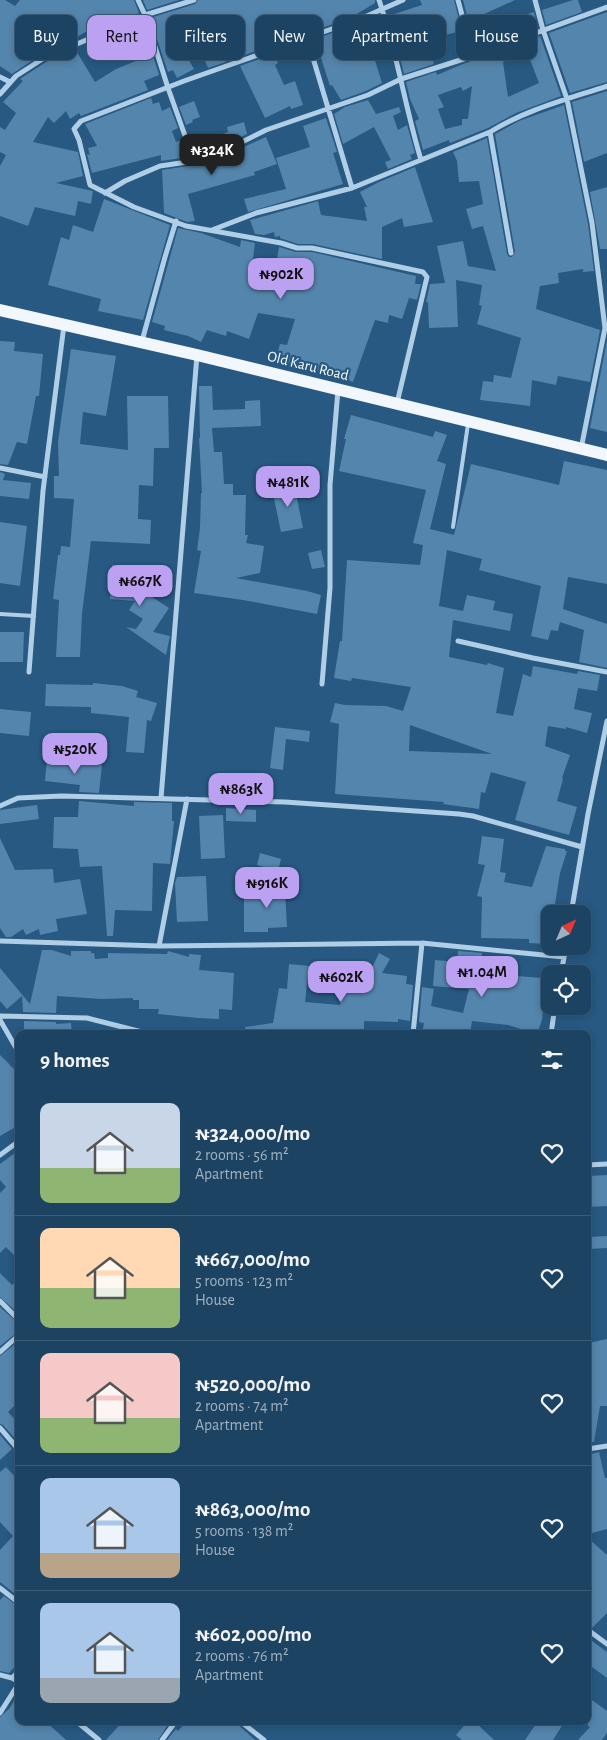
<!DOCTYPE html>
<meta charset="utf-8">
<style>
body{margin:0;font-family:"Alegreya Sans",sans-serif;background:#2a4e6b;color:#f1f3f6;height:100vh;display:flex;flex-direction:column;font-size:19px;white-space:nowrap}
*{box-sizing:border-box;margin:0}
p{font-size:16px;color:#a0b0be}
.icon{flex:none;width:28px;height:28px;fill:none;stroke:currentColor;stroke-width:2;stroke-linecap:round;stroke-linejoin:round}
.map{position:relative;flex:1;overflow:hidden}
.details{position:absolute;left:15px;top:1030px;width:576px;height:695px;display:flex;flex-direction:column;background:#1d4362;border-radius:10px;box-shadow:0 2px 8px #0003,0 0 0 1px #3b5c77}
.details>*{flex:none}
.banner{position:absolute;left:15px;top:15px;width:578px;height:45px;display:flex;gap:10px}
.needle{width:32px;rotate:44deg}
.controls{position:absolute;left:541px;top:905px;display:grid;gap:10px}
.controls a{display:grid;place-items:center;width:50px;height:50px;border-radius:10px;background:#1d4362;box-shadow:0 2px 8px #0003,0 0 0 1px #3b5c77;font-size:25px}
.price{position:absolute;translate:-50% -42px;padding:0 11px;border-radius:10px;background:#bca0f2;color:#111;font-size:16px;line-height:32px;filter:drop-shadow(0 1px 2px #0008)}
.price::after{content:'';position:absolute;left:50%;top:30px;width:15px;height:11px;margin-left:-8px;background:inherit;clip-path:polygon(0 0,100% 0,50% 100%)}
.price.on{background:#222;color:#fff}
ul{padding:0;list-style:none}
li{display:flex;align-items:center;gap:15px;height:125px;padding:0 25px}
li+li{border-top:1px solid #3b5c77}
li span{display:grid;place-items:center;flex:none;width:140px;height:100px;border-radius:10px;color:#555}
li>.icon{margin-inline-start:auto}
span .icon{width:60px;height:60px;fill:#fffc;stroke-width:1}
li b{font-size:21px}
h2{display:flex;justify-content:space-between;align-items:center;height:60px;padding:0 25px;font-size:21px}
.tag{padding:0 18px;border-radius:10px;background:#1d4362;box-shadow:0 2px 8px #0003,0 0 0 1px #3b5c77;font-size:18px;line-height:45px}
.tag.on{background:#bca0f2;color:#111}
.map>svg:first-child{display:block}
</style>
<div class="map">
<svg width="607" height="1740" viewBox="0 0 607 1740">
<rect width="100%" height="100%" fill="#275982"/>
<path fill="#5485ac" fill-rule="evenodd" d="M0,0h5l10,6 5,-6h114l5,13 -30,13 -3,-6 -36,21 1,1 -29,12 -30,20 -12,-8z
M143,0h36l-32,10z
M198,0h177v3l-25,15 -62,22 -19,4 1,2 -34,12 -3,-6 -9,4 2,6 -18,6 -4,-9 9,-4 -10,-22 -24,10 15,26 -17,9 -4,-8 -5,2 -18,-54 45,-14z
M420,0h34l8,31 -35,8 7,25 -30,10 -8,-32 3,-1 -8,-26 31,-10z
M463,0h52l-33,15 5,12 47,-15 4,16 -62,22z
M573,0h5l4,12 -36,13 -4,-15z
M607,12v70l-37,11 -21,-60z
M142,21l17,54 -15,6 4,9 -67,26 -2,-3 -9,6 -4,-8 -12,12 -6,-6 -15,25 45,10 5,24 -27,7 37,8 -2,13 -13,-3 -3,15 -40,-9 -7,19 -28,-10v-50l6,-11 -6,-3v-25l5,3 11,-17 -13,-11 20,-21 -3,-2 26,-17 29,-13 20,33 21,-13 20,-8 -13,-32z
M352,26l3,12 5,-3 9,18 3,-2 10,32 -16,8 -25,9 -9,-15 -2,1 -15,-47z
M540,36l21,60 -45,17 -28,15 -38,15 -1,-3 -26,10 -8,-29 4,-2 -9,-20 -4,-17 30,-10 1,3 26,-11zM527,52l12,31 -31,14 -5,-35zM472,86l-4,33h-6v6l-17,4 -7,-20 6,-2 -6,-12 23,-8 2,4z
M274,54l4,9 -3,2 9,20 11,-4 8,24 -12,4 -1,-3 -25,12 -25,-52z
M607,91v62l-23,9 -12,-60z
M151,98l2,6 6,-2 3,9 8,-4 8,21 -6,3 4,11 6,-2 6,17 -27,4v-6l-69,18 -5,-19 3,1 -2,-7 9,-2 -12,-22z
M368,100l8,14 23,-7 2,5 -8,4 5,14 9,-5 8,28 -5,2 2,4 -24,10 -3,-7 6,-2 -17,-33 -31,17 -9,-30 11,-7z
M194,101l6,16 -8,3 1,2 -7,3 -7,-18z
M564,105l24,119 6,47 -11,1v-3l-25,4 1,10 -19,3 -4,23 64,21 -10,52 -32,-6 -2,9 -24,-5 -2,26 -50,-6 3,-19 10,1 1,-7 17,3 10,-40 -44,-14 5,-18 -3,-1 3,-20 -26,-5 2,47 -29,1 -1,-26h-2l4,-18 15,-1 -8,-37 26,-5 5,25 28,5 -13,-45 -11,3 -6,-20 17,-5 -4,-23 -20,1 -2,-21 -4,-9 34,-14 20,116 2,3h3l3,-5 -20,-118 24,-13z
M326,118l11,34 -4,1 10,31 -95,28 -4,-13 42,-10 -10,-31 34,-11 -7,-21z
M244,122l3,12 -25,13 -25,9 -7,-18 9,-3 3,8 26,-11 -1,-5z
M266,137l11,27 -23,8 1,3 -67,19 7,27 -8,1 -23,-9 -2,-43 33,-5 30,-10z
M415,167l18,55 -29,5 -2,-9 -20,9v32l-69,-15h-15l-18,-6v-2l-5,1 -1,-5 -10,3 -9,-1 -5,-14 68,-19 3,14 46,6 -3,-14h3l-7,-15 19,-10z
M607,187v62h-7l-10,-57z
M104,199l66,26 -27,95 -45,-9 3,-12 -53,-14 13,-48 8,3 4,-15 20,7z
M178,228l23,5 39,14 1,-7 14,3 -3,24 23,4 4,-24 17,5h16l104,24 -1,8h6l-4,16 -8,-2 -7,21 -13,-4 -1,8 -13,-3 -22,62 -22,-8 -32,-7 -1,2 -23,-6 5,-19 7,1 8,-26 -37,-6 -9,26 -22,-8 -1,5 -19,-6 -6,12 -13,-6 -24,-6 1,-4 -13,-4z
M607,340v92l-17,-4z
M0,341l15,1 -1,9 29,3 -4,42h-3l-9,48 -10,-2 -9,23 -8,-1z
M71,349l45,7 -10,60 -23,-4 -3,32 48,6 -1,-54h41l1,52h-15l-1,38 -14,-1 -1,34 13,1 -1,24 -59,-3 -9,73 -2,43h-24l3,-57 -6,-1 5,-44h2l1,-9 9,1 4,-48 -20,-1v-22h5l-1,-34z
M199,386h13l1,24 32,-1v-8l15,-1 1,26 -49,2 2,24h8l2,32h9v11h13l-1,40h3l-2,8 18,3 -4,27 -24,5 71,13 14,4 -4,19 -74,-14 -49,-7 7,-42 -4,-1 3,-22 1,-35h1l-3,-55h1z
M351,415l82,22 2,-6 12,4 -10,26 9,3 -16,65 24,6 17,-71 88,21 5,-24 43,9v114l-39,-7 -5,32 44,15v44l-28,-6 5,-32 -24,-8 -2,9 -7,-1 -3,10 -17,-4 10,-50 -62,-16 3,-11 -35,-9 -8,56 24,5 4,-16 28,6 -2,9 20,4 -3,17 -57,-11 -4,37 38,8 1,-2 16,5 -8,45 17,3 10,-42 8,3 2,-11 44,8 1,-3 22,4 -3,16 -19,-3 -4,21 18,4 -5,20 -21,-6v2l-18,-3 -3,20 25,9 -8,23 1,1 -6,22 20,6 -8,28 -54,-15 11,-38 -35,-10 -6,21 -4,-1 -2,17 -36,-5 1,-2 -109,-8 4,-70 -9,-2 5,-19 10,2 41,1 17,5 8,-24 -59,-9 -1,3 -17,-3 6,-37h2l5,-81 73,5 3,-20 -10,-2 13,-53 -87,-19 7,-32h-2zM410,725l82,29 -83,-3z
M0,472l5,2 -2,6 28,3 -2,16 -29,-3z
M294,484l9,44 -22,4 -9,-43z
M0,522l27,4 -7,60 -20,-3z
M321,550l4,17 -13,2 -4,-16z
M112,565l21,2 -1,17 37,24 -16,24 17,4 -4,19 -40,-28 10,2 7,-10 -14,-9 6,-9 -25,-2z
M0,632h24l-1,30h-23z
M93,683l29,3 16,5 -2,6 21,6 -6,18 -4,-1 -3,33 -18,-1 3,-35 -38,-4v-6l-46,-1 1,-22 47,1z
M0,709l31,3 -2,24 -29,-3z
M275,727l35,4 -1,11 -23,-3 -3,31 -13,-2z
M47,759l55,6 -3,28 -20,-1 1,-7 -35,-4z
M79,801l55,5v-4l38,1v18h2l-4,43 -17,-1 -1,48 -37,-1 -2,26h-6l-5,-70 -22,1 -2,-18 -25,-1 1,-31h24z
M37,805l2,14 -39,5v-14z
M226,808l30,2v12l-30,-1z
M223,815l2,43 -24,1 -2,-43z
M482,836l22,3 -4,33 6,1 -2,9 28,5 14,-41 19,3v2h2l-7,22 -6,37 -7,-2 -1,36 -17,-1v-4l-48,-1 1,-41 -5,-1 8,-31 -7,-1z
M0,838l15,32 38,-1 1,14 26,-4 7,35 -31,5 2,12 -18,4 -1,-6 -13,6 -3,-6 -12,8h-5l-6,-9z
M260,853l21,6 -3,12 -21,-6z
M284,873l3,54 -19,1v4h-24v-35h28l-1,-23z
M206,876l2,45 -31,1 -2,-39 2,-6z
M42,950h10l19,6v-5h20v2h3l1,6 13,-1v-5l59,1 1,-3 21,6v-3l12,1 -2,15 35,3 -2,37 -13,-1v10l-21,-1 -40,-4 1,-5h-20v-9h-6v-2l-31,1 -45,-3 -1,17 -33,-1 -1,-16 -15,13 -7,-8v-33l30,36z
M458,951l24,2 -1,20 61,5 -2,23h4l-2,19 -5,14 -29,-9 -36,-4 -2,13h-48l2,-11 -5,-1 3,-35 12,2 -3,17 32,7 6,-24 -36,-3 2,-26 22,2z
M379,953l11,6 -8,14 25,3 -1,8 7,1 -3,36 -12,-2v3l-34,-1v13h-118l-1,-7 28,-4 6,-35 8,1 2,-25 20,2 -4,36 35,3 10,-42 22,5z
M24,1021l32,1v2l15,-1 1,11h-48z
M0,1055l19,19v51l-19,11z
M19,1150v110l-13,-13 -6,6v-60l6,-6 -6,-7v-16z
M607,1175v31l-19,1v-31z
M607,1236v12l-19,1v-12z
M0,1273l12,12 7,-5v34l-19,-17z
M0,1307l19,17v7l-19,15z
M607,1339v67h-7l-6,36h-6v-99z
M19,1341v60l-11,11 11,12v19l-16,-18 -3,-1v-68z
M0,1435l12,14 -12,11z
M599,1452l6,26h2v51l-19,5v-79z
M6,1467l13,14v116l-19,-15v-32l13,-14 -13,-14v-50z
M588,1538l19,17v58l-15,15 -4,-2z
M4,1596l15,11v55l-10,11 -9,-2v-71z
M588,1638l19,14v26l-19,-14z
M19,1693v28h26l21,19h-66v-23l9,-8z
M588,1697l19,14v22l-5,7h-24l12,-13 -2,-1z
M123,1721h45l1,2 -11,17h-52z
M187,1721h47l21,19h-88l9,-11 2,2z
M468,1721h6l20,19h-32l-6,-5z
M538,1721h27l-12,19h-28z"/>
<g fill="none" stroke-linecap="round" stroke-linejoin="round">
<path stroke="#b0cee6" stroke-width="4" d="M453,527l15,-103
M0,614l34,2"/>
<path stroke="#b0cee6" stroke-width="5" d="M138,0l7,15 23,73 26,73
M379,0c18,52 26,107 42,160
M458,0l15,56
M535,0l8,30 24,69 25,124 13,105 -24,121
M307,38l45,150
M0,77l10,5
M0,94l16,-18 28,-18 101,-43 49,-15
M490,132l21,121
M105,193l20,-12 35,-15 34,-5 30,-10 42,-21 102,-35 33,-16 72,-23 134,-49
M212,230l44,-17 96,-25 138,-56c35,-22 78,-33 117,-46
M142,341l23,-84 11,-36
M397,403l30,-126 -4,-5 -111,-24h-15l-16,-5 -95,-17 -52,-19 -44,-22 -11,-45 -5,-11 7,-8 103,-40 176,-62 43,-19
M0,468l45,9
M458,641l75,17 74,14
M29,672l14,-181 21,-166
M322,684l8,-96v-103l8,-95
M161,798l36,-443
M0,806l18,-8 43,-2 224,6 174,12 14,2 109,31
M571,914l17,-100 19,-93
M0,941l159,5 263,-3 142,14
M159,946l28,-147
M561,974l5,-28
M0,1016l87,2 63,16
M0,1020l19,33
M413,1034l9,-91
M551,1034l4,-28
M0,1155l19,-14
M588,1165l19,-1
M0,1301l19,19
M0,1352l19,-17
M0,1428l19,22
M588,1449l19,-3
M0,1588l19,15
M588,1630l19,14
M0,1675l12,3 7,4
M12,1678l7,-7
M0,1713l19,-30
M76,1721l23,19
M240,1721l24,19
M162,1740l14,-19"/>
<path stroke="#f1f7fd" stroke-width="12" d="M0,310l197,45 410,100"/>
</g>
<g text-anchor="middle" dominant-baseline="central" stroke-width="4.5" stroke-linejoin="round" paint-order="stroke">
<g font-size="15" fill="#fff" stroke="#275982">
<text transform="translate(308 366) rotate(14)">Old Karu Road</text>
</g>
</g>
</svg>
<div class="controls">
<a><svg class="needle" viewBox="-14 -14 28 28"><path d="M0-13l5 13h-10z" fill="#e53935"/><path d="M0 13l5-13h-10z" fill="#a0b0be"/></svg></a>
<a><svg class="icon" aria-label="locate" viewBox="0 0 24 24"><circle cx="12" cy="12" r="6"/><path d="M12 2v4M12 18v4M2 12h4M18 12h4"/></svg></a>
</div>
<b class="price on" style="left:212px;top:176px">₦324K</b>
<b class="price" style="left:281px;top:300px">₦902K</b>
<b class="price" style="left:288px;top:508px">₦481K</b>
<b class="price" style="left:140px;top:607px">₦667K</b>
<b class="price" style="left:75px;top:775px">₦520K</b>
<b class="price" style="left:241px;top:815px">₦863K</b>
<b class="price" style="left:267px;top:909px">₦916K</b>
<b class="price" style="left:482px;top:998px">₦1.04M</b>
<b class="price" style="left:341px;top:1003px">₦602K</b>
<div class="banner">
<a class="tag">Buy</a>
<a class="tag on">Rent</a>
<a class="tag">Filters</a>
<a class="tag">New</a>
<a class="tag">Apartment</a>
<a class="tag">House</a>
</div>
<section class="details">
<h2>9 homes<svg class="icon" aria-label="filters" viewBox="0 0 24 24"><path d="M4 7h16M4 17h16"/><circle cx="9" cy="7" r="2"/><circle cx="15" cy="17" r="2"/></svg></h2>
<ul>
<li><span style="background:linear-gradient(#c9d6e8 65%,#8fb573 0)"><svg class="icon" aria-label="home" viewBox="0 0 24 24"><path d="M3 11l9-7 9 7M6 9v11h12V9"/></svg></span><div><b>₦324,000/mo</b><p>2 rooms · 56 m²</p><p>Apartment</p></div><svg class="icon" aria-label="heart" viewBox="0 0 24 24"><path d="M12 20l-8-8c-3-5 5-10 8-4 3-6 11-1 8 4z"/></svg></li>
<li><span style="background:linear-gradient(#ffd9b3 60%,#8fb573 0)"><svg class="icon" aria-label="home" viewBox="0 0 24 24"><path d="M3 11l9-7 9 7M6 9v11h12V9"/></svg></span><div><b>₦667,000/mo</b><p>5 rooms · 123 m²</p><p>House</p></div><svg class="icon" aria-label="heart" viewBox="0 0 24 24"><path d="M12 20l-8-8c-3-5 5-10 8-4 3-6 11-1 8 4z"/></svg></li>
<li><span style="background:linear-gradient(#f6c9c9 65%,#8fb573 0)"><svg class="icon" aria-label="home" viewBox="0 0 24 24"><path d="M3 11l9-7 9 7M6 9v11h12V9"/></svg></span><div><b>₦520,000/mo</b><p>2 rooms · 74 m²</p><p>Apartment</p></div><svg class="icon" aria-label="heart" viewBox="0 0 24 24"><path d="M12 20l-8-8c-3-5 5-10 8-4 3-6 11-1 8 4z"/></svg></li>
<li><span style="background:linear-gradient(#a9c7e8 75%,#b9a48a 0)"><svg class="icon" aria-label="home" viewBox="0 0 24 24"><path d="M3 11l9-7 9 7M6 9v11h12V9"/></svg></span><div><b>₦863,000/mo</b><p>5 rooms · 138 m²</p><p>House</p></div><svg class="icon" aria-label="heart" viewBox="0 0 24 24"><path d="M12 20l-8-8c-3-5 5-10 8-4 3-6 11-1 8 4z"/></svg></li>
<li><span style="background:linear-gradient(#a9c7e8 75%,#9aa5b1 0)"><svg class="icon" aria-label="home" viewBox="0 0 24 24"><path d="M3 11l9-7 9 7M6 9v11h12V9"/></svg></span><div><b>₦602,000/mo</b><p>2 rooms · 76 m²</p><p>Apartment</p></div><svg class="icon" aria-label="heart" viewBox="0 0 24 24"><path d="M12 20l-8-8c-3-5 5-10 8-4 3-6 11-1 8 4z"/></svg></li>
</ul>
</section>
</div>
